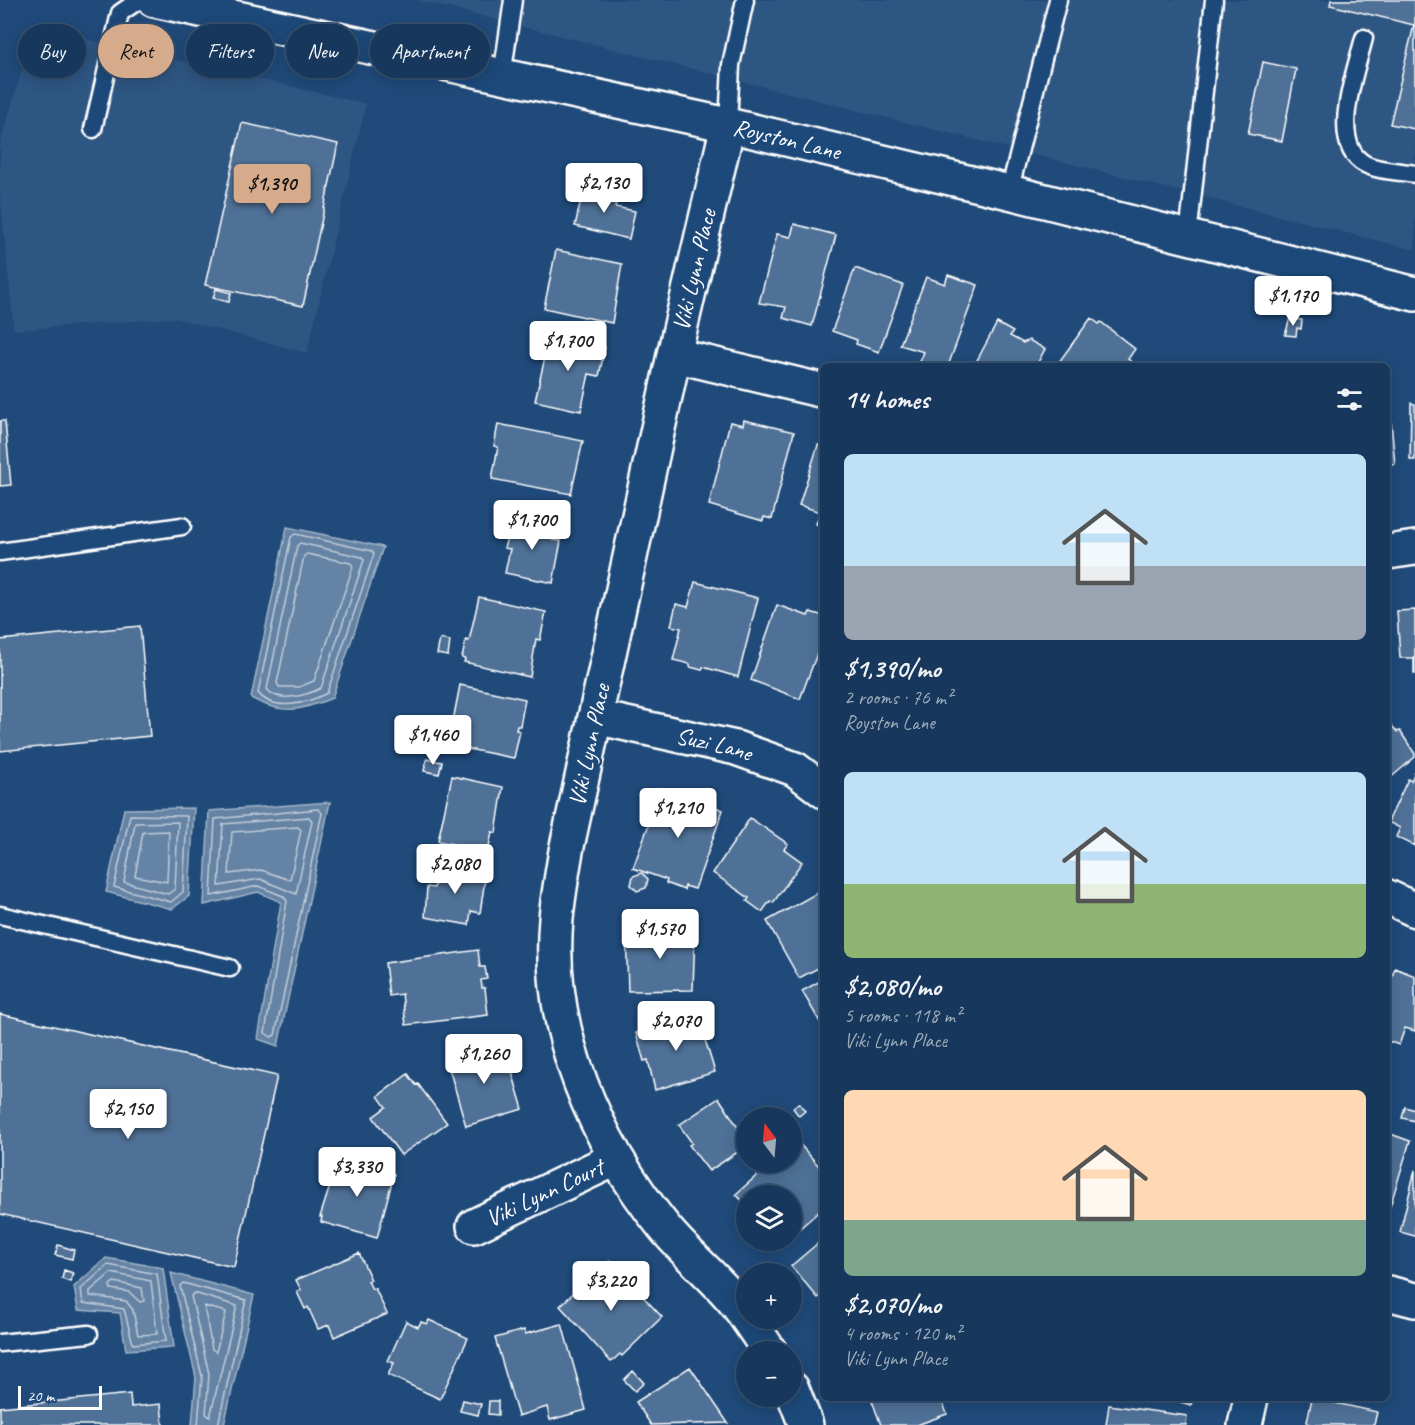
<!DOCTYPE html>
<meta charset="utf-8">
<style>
body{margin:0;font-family:Caveat,sans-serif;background:#203f62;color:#f1f3f6;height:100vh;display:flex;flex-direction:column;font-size:22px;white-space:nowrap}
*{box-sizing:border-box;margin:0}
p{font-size:20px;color:#9eacbb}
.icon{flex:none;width:33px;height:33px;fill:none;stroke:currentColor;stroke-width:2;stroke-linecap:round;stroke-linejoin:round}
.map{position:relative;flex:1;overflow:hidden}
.sheet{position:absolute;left:820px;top:363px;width:570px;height:1038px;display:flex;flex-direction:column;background:#17385c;border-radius:9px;box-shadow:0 3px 15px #0003,0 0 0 2px #365272}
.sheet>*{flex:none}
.hud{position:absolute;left:18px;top:24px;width:570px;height:54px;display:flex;gap:12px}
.needle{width:39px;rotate:344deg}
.fabs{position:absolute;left:736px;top:1107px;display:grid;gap:12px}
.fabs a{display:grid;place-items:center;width:66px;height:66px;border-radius:50%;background:#17385c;box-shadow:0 3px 15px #0003,0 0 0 2px #365272;font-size:30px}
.scale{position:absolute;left:18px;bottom:15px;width:84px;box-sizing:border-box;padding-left:6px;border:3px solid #fff;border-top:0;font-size:16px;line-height:21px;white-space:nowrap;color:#fff;-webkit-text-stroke:4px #1f4a7a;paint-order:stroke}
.price{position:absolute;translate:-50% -51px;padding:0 14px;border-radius:6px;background:#fff;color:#222;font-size:20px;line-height:39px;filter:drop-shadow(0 2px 3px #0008)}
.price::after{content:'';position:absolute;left:50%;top:36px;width:18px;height:14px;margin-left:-9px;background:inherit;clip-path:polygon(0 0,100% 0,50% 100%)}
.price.on{background:#d6ab8b;color:#111}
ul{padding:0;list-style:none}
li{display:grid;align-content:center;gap:12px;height:318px;padding:0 24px}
li span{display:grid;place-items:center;height:186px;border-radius:9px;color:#555}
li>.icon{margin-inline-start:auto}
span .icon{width:108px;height:108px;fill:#fffc;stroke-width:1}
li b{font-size:26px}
h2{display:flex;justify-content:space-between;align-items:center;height:72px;padding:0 24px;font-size:26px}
.chip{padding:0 21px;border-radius:27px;background:#17385c;box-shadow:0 3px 15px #0003,0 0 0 2px #365272;font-size:21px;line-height:54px}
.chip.on{background:#d6ab8b;color:#111}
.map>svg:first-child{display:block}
</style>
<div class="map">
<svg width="1415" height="1425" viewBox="0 0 1415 1425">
<rect width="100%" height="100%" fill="#1f4a7a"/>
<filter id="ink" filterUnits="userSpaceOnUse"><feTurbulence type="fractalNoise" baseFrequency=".0167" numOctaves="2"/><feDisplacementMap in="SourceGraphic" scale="12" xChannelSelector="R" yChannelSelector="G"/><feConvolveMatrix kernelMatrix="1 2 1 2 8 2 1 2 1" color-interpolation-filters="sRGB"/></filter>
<g filter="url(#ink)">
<path fill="#2e5683" d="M417,0h998v250z
M35,27l331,77 -59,249 -133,-35 -160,12 -14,-137v-49z"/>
<path fill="#6583a4" stroke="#a3b5c8" stroke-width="1.5" d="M287,527l96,20 -51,151c-32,13 -50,17 -81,0z
M330,802l-52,244 -20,-7 23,-137 -23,-10 -54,13 5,-94z
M194,808l-5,88 -17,13 -66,-17 18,-83z
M106,1258l57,10 11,79 -48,3 -6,-37 -42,-3 -4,-23z
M171,1273l83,22 -30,130h-32l4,-48z"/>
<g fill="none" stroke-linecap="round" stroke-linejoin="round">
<path stroke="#c1cddb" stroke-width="1.5" d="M295,534l77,17 2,3 -47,139c-19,10 -53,20 -69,0l33,-156z
M300,543l62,14 2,3 -43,128c-13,7 -44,16 -54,1l30,-143z
M307,554l44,9 2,4 -39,114 -15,6h-20l-2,-4 27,-127z
M318,809l4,4 -47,222 -4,2 -6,-4 22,-132 -4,-5 -25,-10 -47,10 4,-77z
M130,815l57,1 -4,76 -12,10 -57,-15z
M309,817l3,4 -16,73 -36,-15 -41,7 4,-62z
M178,822l-3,67 -7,5 -44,-12 11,-59z
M298,827l3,3 -11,50 -29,-10 -32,4 3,-42z
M169,831l-2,51 -32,-6 8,-44z
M108,1265l49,9 9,67 -33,3 -9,-35 -41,-6 -2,-14z
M111,1273l40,8 6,53 -19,1 -5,-25 -7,-9 -36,-5v-5z
M114,1282l28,6 2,13 -4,1 -11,-10 -18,-3 -1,-4z
M194,1293l43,13 -27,111 -4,-3 3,-40 -18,-78z
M204,1306l22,6 -10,40 -4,-3z
M198,1425l4,-49 -22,-90 3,-3 63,17 -28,125"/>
</g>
<path fill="#507197" stroke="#fff" stroke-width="1.5" d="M1331,0h84v129l-25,-5 24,-99 -84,-20z
M1263,62l33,7 -14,72 -34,-7z
M242,123l96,21 -35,162 -98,-21z
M584,186l34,8 -3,13 20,4 -6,28 -54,-13z
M794,224l42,11 -24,91 -29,-8 3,-11 -27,-4 18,-69 14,3z
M556,250l66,14 -10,59 -68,-15z
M855,268l48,17 -24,67 -23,-8 1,-4 -25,-9z
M948,275l30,10 -30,81h-22l-7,-2 5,-12 -24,-7 26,-68 19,7z
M216,289l15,4 -2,9 -16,-4z
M1091,318l8,6 2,-2 34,27 -7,10 9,7h-81z
M1290,318l12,2 -1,9 -4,-1 -1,8 -11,-1z
M997,323l16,9 -3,4 13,7 6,-3 16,9 -9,17h-62z
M550,335l55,12 -6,29 -10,-2 -8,37 -46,-10z
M1388,390l7,74h-7z
M1411,403l4,1v56h-5z
M744,420l50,12 -22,87 -8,-2 -1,4 -54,-16 21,-83 13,3z
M0,421h5l6,64 -11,1z
M498,424l85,17 -12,53 -79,-15 6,-32 -4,-1z
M818,445l6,2v79l-8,-2 4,-12 -21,-7z
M513,518l41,8 -2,14 9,1 -8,42 -48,-10 5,-24 -6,-1z
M695,582l63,16 -20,79 -35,-10 -1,3 -12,-3v-3l-17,-4 8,-32 -10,-2 5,-22 12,3z
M479,597l67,15 -6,28 -4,-1 -6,38 -66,-15 1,-3 -3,-1 4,-18 3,1z
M777,605l31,11 2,-4 14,4v19l-24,64 -49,-19z
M1415,610v64h-1v-16h-14l-3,-47z
M140,626l10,110 -150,15v-111z
M440,639l10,2 -2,15 -11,-2z
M460,685l65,14 -5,27h-3l-1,4 4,1 -6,27 -61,-12 4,-19 -5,-1z
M1388,721l9,11 3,-1 15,23v3l-27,23z
M427,759l15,3 -3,12 -15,-3z
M1415,772v74l-19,-9 4,-9 -12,-6 20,-43 3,2z
M452,776l51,11 -7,46 -4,-1 -4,19 -50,-10z
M662,788l61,22 -28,79 -10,-3 -1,4 -18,-7 1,-3 -34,-12z
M750,818l38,26 -4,5 18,13 -29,41 -3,-2 -8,11 -15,-11 2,-3 -36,-25z
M439,864l47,8 -6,41 -9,-2 -2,14 -44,-8 2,-30 7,1z
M642,873l6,6 -2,9 -9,3 -6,-6 2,-9z
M824,889v76l-25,13 -32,-57z
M626,930h69l-2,60 -65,1z
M478,950l2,17h5l2,12 -6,1 1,8h3l3,27 -82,10 -4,-31 -13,2 -4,-33z
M1395,968l20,8v55l-10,-3 -6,17 -11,-4v-52z
M824,979v50l-22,-38z
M0,1014l277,62 -43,191 -234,-53z
M697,1014l18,58 -60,18 -7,-30 -4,1 -8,-28z
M504,1045l19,64 -57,17 -20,-68z
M408,1074l8,11 2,-1 29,39 -46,32 -28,-38 13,-10 -8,-11z
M719,1098l28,43v5l-38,25 -20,-26 3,-2 -13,-18z
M799,1103l6,8 -6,5 -6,-8z
M1405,1107l10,3v11l-13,-3z
M1388,1133l22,8 -22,72z
M797,1141l27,31v35l-32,28v-39h-45v10l-11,-12 36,-32h20v-17z
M339,1158l55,16 -17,64 -56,-16 1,-5h-2z
M1415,1170v66l-15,-4z
M824,1238v55l-6,5 -27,-32z
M58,1245l16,5 -2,9 -17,-4z
M359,1253l12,27 -3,1 4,8 3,-1 12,26 -53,23 -5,-12 -11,4 -10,-22 -3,2 -8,-17 4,-2 -5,-10z
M610,1261l52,56 -40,39 -2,-2 -9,8 -51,-56 40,-39 2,2z
M64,1270l9,3 -3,9 -8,-3z
M429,1320l39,18 -28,61 -52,-24 6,-12 -6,-2 18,-40 12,6 3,-5 6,2z
M562,1324l24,86 -36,10 -3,-13 -29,9 -23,-78 29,-8 1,4z
M690,1367l38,56 -77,2 -15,-23z
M633,1371l11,12 -9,8 -11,-11z
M130,1394l1,13 30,-3 2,21h-163v-18z
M871,1398h70l6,16 -30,11h-36z
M1167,1398h26l-2,7z
M1312,1398l65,14 -3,13h-63l-4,-3z
M463,1400l18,4 -3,11 -18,-4z
M489,1401h9v14l-10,-1z
M1109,1405l78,11 -1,9h-80z"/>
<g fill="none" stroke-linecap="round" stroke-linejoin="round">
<g stroke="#fff" stroke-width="21">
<path id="lane" d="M1364,38c-7,30 -37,106 1,126 13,7 35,7 50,10
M502,77l11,-77
M728,125l3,-60 14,-65
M93,129l27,-116 19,-13
M1009,192l49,-192
M1188,237l26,-237
M0,552l182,-26
M0,915l230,53
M0,1343l89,-9"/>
</g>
<g stroke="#fff" stroke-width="38">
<g id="street">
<path d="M728,125l-54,230 -108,496c-4,23 -8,46 -10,68 -10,112 40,223 108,308 26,32 60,57 83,91"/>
<path d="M674,355l150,36"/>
<path d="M1388,552l27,-4"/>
<path id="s1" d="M595,717l141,31 59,21 29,22"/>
<path d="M1388,897l27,13"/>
<path id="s2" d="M474,1226l141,-67"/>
<path d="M1388,1293l27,7"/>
<path d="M747,1318l23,34"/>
<path d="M792,1389l14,36"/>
<path d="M1245,1425l6,-27"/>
</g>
</g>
<g stroke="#fff" stroke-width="38">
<g id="secondary">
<path id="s3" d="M154,0l574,125 281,67 406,102"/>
</g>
</g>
<use href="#lane" stroke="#1f4a7a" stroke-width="16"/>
<use href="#street" stroke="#1f4a7a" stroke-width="33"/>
<use href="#secondary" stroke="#1f4a7a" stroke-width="33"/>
</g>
</g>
<g text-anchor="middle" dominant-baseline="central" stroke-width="5" stroke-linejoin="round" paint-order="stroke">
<g font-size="24" fill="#fff" stroke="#1f4a7a">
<text stroke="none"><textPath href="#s3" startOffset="648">Royston Lane</textPath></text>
<text transform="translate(694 270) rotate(-77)">Viki Lynn Place</text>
<text transform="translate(589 745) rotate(-78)">Viki Lynn Place</text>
<text stroke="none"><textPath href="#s1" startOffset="122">Suzi Lane</textPath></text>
<text stroke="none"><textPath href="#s2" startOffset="78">Viki Lynn Court</textPath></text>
</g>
</g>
</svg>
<div class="fabs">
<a><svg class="needle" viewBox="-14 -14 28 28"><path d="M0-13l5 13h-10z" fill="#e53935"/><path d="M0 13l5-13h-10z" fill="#9eacbb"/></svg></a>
<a><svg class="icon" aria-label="layers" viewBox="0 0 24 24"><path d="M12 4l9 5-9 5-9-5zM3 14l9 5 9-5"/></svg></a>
<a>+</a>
<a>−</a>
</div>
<div class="scale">20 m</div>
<b class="price" style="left:604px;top:214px">$2,130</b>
<b class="price on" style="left:272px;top:215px">$1,390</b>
<b class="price" style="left:1293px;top:327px">$1,170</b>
<b class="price" style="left:568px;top:372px">$1,700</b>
<b class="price" style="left:532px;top:551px">$1,700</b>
<b class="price" style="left:433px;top:766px">$1,460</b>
<b class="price" style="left:678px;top:839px">$1,210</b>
<b class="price" style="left:455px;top:895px">$2,080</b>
<b class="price" style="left:660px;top:960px">$1,570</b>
<b class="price" style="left:676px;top:1052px">$2,070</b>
<b class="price" style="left:484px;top:1085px">$1,260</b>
<b class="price" style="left:128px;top:1140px">$2,150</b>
<b class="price" style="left:357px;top:1198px">$3,330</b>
<b class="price" style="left:611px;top:1312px">$3,220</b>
<div class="hud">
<a class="chip">Buy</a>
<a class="chip on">Rent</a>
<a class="chip">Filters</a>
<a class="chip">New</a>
<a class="chip">Apartment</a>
</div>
<section class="sheet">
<h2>14 homes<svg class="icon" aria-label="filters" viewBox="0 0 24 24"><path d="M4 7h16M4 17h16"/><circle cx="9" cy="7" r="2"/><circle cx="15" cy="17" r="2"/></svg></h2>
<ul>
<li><span style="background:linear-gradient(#bfe0f5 60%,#9aa5b1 0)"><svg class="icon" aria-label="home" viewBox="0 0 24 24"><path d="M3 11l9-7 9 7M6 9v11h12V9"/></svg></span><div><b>$1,390/mo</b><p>2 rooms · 76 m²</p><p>Royston Lane</p></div></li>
<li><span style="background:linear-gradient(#bfe0f5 60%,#8fb573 0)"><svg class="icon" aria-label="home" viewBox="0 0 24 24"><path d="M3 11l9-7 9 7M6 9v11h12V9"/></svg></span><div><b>$2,080/mo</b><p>5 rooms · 118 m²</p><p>Viki Lynn Place</p></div></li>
<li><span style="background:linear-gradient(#ffd9b3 70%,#7fa58c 0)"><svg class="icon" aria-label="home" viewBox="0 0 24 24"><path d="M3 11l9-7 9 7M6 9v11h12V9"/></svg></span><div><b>$2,070/mo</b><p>4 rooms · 120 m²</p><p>Viki Lynn Place</p></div></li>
</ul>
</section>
</div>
